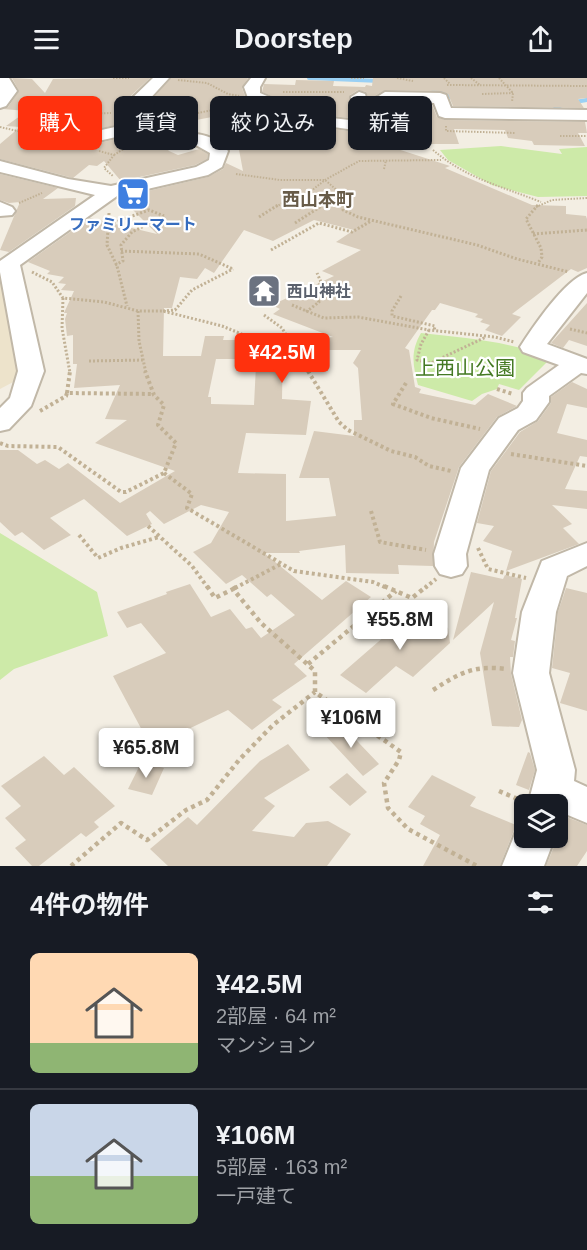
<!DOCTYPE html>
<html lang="ja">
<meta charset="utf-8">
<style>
body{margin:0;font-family:Arial,"Noto Sans JP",sans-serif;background:#242831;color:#f1f3f6;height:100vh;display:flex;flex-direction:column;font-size:22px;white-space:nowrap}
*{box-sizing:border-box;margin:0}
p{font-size:20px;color:#9ea1a6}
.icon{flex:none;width:33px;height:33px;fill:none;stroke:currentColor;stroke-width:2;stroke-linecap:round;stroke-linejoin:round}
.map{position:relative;height:788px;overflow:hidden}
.sheet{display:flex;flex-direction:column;background:#171b24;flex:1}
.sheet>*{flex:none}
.guide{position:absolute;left:18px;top:18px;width:552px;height:54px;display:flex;gap:12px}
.buttons{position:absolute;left:514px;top:716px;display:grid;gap:12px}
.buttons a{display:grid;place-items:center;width:54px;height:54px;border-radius:9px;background:#171b24;box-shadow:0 2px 4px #0004;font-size:30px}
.price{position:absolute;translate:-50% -51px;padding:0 14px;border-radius:6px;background:#fff;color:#222;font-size:20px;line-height:39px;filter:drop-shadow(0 2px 3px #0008)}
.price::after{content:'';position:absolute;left:50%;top:36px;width:18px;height:14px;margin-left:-9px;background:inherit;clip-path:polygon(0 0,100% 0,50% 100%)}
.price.current{background:#ff310d;color:#fff}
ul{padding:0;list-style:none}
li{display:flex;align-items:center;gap:18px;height:150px;padding:0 30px}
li+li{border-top:2px solid #363941}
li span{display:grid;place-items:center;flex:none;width:168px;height:120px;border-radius:9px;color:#555}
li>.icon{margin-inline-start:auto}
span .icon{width:72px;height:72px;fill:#fffc;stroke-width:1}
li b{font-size:26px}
h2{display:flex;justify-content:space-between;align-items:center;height:72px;padding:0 30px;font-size:26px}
.pill{padding:0 21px;border-radius:9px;background:#171b24;box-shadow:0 2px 4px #0004;font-size:21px;line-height:54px}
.pill.current{background:#ff310d;color:#fff}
header{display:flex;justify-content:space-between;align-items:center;height:78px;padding:0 30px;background:#171b24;font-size:27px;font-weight:700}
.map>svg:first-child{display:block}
</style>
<header><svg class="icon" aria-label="menu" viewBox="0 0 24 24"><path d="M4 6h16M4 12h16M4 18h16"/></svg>Doorstep<svg class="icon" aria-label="share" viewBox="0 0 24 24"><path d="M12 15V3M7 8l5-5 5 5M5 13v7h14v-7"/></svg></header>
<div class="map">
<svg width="587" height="788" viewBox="0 0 587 788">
<rect width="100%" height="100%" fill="#f3eee3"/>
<path fill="#ede3cb" d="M0,183l19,109 -2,10 -17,9z"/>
<path fill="#cdeaa8" d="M501,68l61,8 -3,-5 28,-2v49l-49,1 -46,-12 -44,-25 -8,-10z
M421,255c45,5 88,8 130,25l-32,32 -20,-6 -2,5 -15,5 -10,7 -54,-16c-5,-20 -8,-33 3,-52z
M0,455l97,59 11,44 -94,33 -14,11z"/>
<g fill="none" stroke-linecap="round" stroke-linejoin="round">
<path stroke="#9ad0f4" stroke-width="4" d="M309,0l71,3
M431,10l24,11
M550,34l13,-8 24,-4"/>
</g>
<path fill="#d8ccbb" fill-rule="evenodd" d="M12,0l20,1 13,14 8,-14 97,-1 -27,25 -8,13 5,8 -41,9 -5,7 5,5 7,1 48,-11 28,8 7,8 9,4 21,-6 9,5 -1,5 -12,6 -74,16 -17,-20 -7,5 -8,-1 -16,13 -73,-19v-15l20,-17 -14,-1 21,-15 -24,-2 5,-2 11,-16z
M171,0h77l-6,10 4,11 18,8 -104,20 -15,-5 -8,-6z
M373,0h214v20l-9,1 6,9 -131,-2 -5,-12 -8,-3 -55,-1 -9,5 -1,10 -5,-3 -4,-10 -8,-2 -8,5 3,16 23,10 -61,-7 -53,-22 2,-8 31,1 1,-5 38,1 -1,5 32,1 1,-2 6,1z
M395,26l37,1 5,12 8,3 140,2 2,11h-9l7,13 -51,-1 -2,-4 -24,-3 -3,-8 -51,-1 5,15h-30l3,-5 -4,-6 -27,-6 5,-6 -11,-7z
M288,40l17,7 71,10 35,9h-29l68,22 -5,2 87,37 34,1v8l20,2 1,3v49l-9,4 -7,-3 -59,45 9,3 -19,19 -17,-6 5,-5 -10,-3 3,-3 -8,-2 3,-3 -38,-11 -5,7h-3l-27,38 4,2 6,37 6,2 -2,4 56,12 13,-11 29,12 -20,11 -38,50 -25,75 -1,24 -35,-1 1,9 -53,-1 -1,-28 -46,6 1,2h-36l58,47 24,-19 25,16 -77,67 13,12 -35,24 10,7 -30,23 -24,-20 -77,37 -38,-71 53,-23 -25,-30 -14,5 -10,-16 50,-18 -1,-2 24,-8 21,33 19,-8 16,20 6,-2 9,11 34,-23 -24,-21 -4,3 -25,-22 -16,9 -33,-32 18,-9 18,-31 -28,-7 -37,19 -14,-13 -4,3 6,10 -25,12 -43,-37 -34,19 21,17 -27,15 -22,-18 -7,4 -15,-14v-72h18l19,14 8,-4 14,9 9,-6 52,40 55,-32 -80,-28 32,-23 -22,-1 15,-34 -46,3 3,-24h-4v-29l-6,1 -2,-17 2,-6h-3l10,-22 -13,-1 5,-6 -8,-1 6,-6 -17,-3 3,-3 -22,-9 62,-44 67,16 -30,-30 8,-3 -4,-6 77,-18 15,-8 3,-6 17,8 -6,-32 52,-15zM314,142l40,10 -18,12 25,8 -39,21 12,5 -62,29 8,4 -7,5 60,23 -19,2 1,11h46l-8,13 5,5 4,52h-8v16l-40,-5 -15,47h30l7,38 -50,5v-47l-48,-1 8,-40 60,2 5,-34 -29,-2 1,-57 -26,3 -3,60 -43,-1v-7h-3l8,-38h21l3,-19h-17l1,-4h-19l-4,20h-38l1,-48h8l8,-31 17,2 8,-11 9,5 30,-43 29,11z
M0,96l58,14 -15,11 33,-1 -1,8 -66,46 -9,-2 20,-48 -11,1 -9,-3z
M587,225v43l-18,-6 -6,8 -12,-5z
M572,304l15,7v19l-20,-4 -10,29 30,7v17l-7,-1 -15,33 22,2v18l-35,-4 20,19 -9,4 16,16 -73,27 6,-20 -29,-10 11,-15 -17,-3 14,-52 29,-39 18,-11 13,-18v-6z
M471,494l32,7 2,-4 17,4 -7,39h2l-6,22 4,1 -2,16h-3l1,17 11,46 -3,7 -27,-1 -12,-73 14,-51 -41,38z
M566,510l21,5v118l-27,-8 10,-30 -18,-5 6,-56z
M416,531l32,19 2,15 -37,34 -17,-11 -30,27 -26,-18z
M339,644l40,42 -16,12 -41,-44z
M288,666l22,26 -46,28 11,8 -23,25 42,6 12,-14 22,-2 23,13 -24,32h-159l-18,-17 38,-32 9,8 63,-64z
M528,674l2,1 5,17 -6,20 -13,-5z
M44,678l20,19 10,-8 41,39 -21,16 5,5 -13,10 -5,-4 -42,33h-7l-17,-18 11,-8 -21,-22 16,-12 -20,-20z
M141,685l23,5 -12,27 -24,-6z
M347,695l20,19 -17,14 -21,-19z
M432,697l44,22 -6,9 46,19 -16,41h-77l17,-31 -20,-11 5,-8 -17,-9z
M564,738l23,9v26l-10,15h-31l12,-29v-15z"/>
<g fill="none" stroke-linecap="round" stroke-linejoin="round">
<g stroke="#c1b8a8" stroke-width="4">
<path id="minor" d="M0,0h9l8,13 -11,15 -6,2z
M153,0h16l-35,38c24,26 72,5 94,35l-6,16 -14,8 -91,21 -97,69 24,106 -13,35 -22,23 -9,2v-23l10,-10 8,-27 -18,-99v-11l95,-66 -95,-23v-11l68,18 43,7 85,-19 13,-7 1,-7 -16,-9 -37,-4 -23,-7 -49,11 -6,-1 -3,-4 3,-4 45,-10 -7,-8 8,-12z
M251,0h14l-5,9v6l54,23 62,7 51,12 3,4 -3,4 -6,1 -45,-11 -71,-10 -57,-25 -4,-11z
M359,14l6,2 3,10 10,4 -1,-11 8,-5 55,1 6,2 5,13 136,2v10l-142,-2 -6,-2 -5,-13 -41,-1v13l11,7 -8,5 -42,-18 -3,-12z
M0,124l12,5 3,4 -3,4 -12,1z
M587,195v20l-40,51 40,15v15l-6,-1 -32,23v6l-13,18 -18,10 -29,40 -23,84 1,12 -5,8 -11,3 -11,-3 -5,-8 -1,-12 27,-86 38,-50 19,-10 5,-7v-8l4,-5 32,-23 -36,-13 -3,-5c13,-20 45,-68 67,-74z
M587,465v23l-20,10 -11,36 -7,61 26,97 -1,11 13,6v36l-24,-10 -5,5v-14h-30l9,-34 -24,-97 9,-61 20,-51z
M525,744v15h30l-11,29h-42l17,-42z"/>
</g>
<path stroke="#c1b195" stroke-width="2" stroke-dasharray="1.5 1.5" stroke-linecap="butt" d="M113,0h16
M351,0h13
M397,0l16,3
M444,0l6,6
M471,0l9,7
M499,0l14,15 -1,9
M178,2l29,3 21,11 11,2
M447,7l140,1
M283,14h61
M482,16l31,-1
M32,38l79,-3
M177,39l67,-13
M446,48v5l69,2
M0,49l22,5 1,5 28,2 7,7h13
M560,58h27
M433,72c34,29 68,36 108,52
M99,73l15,4 -10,13 9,8
M114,77l16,-10
M384,91l2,-9
M236,96l44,6h45l21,18
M306,117l19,-15 34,-19 82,-1
M19,125l23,-10
M276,129l18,-11 12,-1 23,6 17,-3
M320,129l8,-5
M344,129l2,-9
M536,129l16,-7 35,-2"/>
<path stroke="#c1b195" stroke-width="3" stroke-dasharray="2 2" stroke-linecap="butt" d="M344,127l-1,5 15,7 119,28 40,14 52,13
M538,127l-12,14 15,29 1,9 -4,6
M109,135l-2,32 10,21 10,40
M259,139l19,-12
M295,145l28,-18
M110,146l39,-14 15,6
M533,156l54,-4
M271,172l48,-27 33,9 19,-11
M121,173l78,3 34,15
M115,187l8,-4 -2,-16 11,-13 32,-16
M32,194l20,10 11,16 41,4 34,9h25l59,15 32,13 34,-2
M401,218l-9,15v5l43,10 -1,5
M63,220l-1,30 8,45
M292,227l32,13 34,-1 71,13 66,7 19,5
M138,233l1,30 7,32
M163,233l12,-1 17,-20 41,-21
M306,234l13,-10 -5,-7 7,-13 -4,-9
M264,237l18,13 27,45
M570,251l17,4
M429,252l-8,14 -4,16 14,3 55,-26
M89,283l55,-1"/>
<path stroke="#c1b195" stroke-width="4" stroke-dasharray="3 3" stroke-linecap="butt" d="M308,293l31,51 9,8 43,21 24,6 14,9 22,5
M406,305l-13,21 38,14 49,11
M497,311l16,5
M67,315l3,-22
M40,333l26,-15 1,-3 86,1
M0,365l8,3 50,1 63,45h5l38,-19 12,-30 -18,-18 6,-20 -10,-10 -9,-24
M511,376l76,12
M164,395l28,21 -5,14 107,63 79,11 14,6
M371,433l9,31 46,8
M148,448l44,40 16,22
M79,457l19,23 23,-10 38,-11
M478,470l10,21 38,9
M235,510l46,-24
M425,510l11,-9"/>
<path stroke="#c1b195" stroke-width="4.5" stroke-dasharray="4 4" stroke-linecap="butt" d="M207,508l8,12 18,-9 28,34 54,48v21l86,60 -2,8 -15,23 4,25 20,21 69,37
M384,508l28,12 15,-12
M233,511l5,-3
M308,586l88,-73
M433,612c27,-17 40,-25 73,-21
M499,713l21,9
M71,788l50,-43 26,17 39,-30 21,-10 32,-40 34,-35 42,-33"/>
<use href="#minor" fill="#fff" fill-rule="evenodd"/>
</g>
<defs>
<g id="supermarket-square" transform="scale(1.725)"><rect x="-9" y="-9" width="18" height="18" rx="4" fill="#3f7fe0" stroke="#fff"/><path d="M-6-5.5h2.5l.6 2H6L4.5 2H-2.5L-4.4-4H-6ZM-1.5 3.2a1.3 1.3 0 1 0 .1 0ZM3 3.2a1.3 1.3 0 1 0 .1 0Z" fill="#fff"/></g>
<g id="temple-square" transform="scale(1.725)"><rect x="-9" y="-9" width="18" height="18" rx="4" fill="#6b7280" stroke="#fff"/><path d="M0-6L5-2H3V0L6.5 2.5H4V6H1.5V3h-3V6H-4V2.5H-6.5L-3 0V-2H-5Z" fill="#fff"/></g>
</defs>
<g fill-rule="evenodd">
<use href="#supermarket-square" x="133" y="116"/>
<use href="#temple-square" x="264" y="213"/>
</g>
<g text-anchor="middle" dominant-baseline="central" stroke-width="4.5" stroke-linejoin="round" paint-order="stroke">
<g font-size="16" font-weight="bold" fill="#366cbe" stroke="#fff">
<text x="133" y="146">ファミリーマート</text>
</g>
<g font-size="16" font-weight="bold" fill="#5b616d" stroke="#fff" text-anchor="start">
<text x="287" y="213">西山神社</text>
</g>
<g font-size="18" font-weight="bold" fill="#685c49" stroke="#fff">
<text x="318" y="122">西山本町</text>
</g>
<g font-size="20" fill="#447923" stroke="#fff">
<text x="465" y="290">上西山公園</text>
</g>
</g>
</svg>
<div class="buttons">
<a><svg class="icon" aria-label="layers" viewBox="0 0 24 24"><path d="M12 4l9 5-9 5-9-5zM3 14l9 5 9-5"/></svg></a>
</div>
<b class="price current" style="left:282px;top:306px">¥42.5M</b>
<b class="price" style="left:400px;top:573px">¥55.8M</b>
<b class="price" style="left:351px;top:671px">¥106M</b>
<b class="price" style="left:146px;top:701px">¥65.8M</b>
<div class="guide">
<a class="pill current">購入</a>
<a class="pill">賃貸</a>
<a class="pill">絞り込み</a>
<a class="pill">新着</a>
</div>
</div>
<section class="sheet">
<h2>4件の物件<svg class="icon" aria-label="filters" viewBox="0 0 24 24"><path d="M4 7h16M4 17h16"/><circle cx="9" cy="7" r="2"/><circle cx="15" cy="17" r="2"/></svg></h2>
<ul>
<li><span style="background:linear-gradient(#ffd9b3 75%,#8fb573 0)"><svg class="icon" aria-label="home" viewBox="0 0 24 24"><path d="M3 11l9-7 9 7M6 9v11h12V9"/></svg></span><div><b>¥42.5M</b><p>2部屋 · 64 m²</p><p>マンション</p></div></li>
<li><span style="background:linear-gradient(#c9d6e8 60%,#8fb573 0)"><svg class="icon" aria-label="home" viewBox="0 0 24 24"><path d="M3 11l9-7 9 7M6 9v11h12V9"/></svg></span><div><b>¥106M</b><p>5部屋 · 163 m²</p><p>一戸建て</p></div></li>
</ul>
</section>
